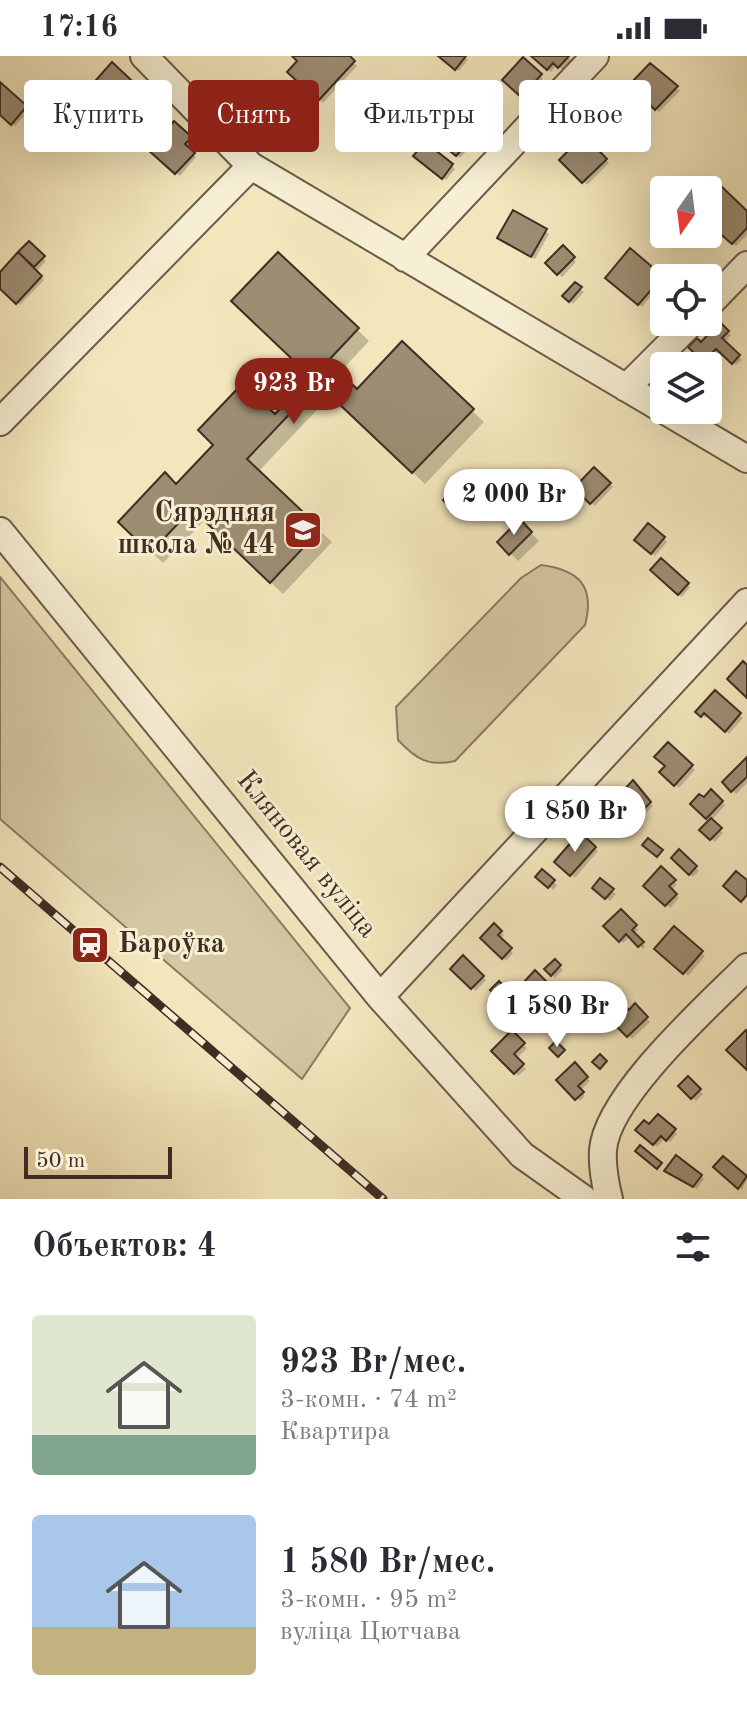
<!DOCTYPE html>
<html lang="ru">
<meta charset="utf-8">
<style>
body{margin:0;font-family:"Old Standard TT",serif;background:#f2f2f3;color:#2b2b33;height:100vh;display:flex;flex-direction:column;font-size:30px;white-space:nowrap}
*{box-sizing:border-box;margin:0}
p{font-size:26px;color:#7c7c81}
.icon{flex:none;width:44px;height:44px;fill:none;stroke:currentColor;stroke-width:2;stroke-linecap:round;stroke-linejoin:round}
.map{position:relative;height:1143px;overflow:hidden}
.sheet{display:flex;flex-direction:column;background:#fff;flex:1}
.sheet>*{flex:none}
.banner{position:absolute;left:24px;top:24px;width:700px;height:72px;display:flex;gap:16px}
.needle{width:52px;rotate:194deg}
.tools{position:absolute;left:650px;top:120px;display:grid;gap:16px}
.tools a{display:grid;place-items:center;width:72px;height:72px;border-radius:8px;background:#fff;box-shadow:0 8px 32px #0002;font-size:40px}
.scale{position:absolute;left:24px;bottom:20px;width:148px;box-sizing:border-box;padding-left:8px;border:4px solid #3f2d24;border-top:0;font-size:22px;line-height:28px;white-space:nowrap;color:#3f2d24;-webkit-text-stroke:6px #f7efd3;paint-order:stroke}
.price{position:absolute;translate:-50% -68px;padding:0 18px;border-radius:28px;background:#fff;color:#222;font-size:26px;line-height:52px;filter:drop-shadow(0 2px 4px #0008)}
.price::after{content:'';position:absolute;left:50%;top:48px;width:24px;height:18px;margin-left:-12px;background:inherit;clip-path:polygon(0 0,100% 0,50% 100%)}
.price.on{background:#8f2418;color:#fff}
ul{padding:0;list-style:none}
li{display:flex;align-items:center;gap:24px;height:200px;padding:0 32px}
li span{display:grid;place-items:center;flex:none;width:224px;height:160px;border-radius:8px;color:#555}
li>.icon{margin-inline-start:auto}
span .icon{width:96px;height:96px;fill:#fffc;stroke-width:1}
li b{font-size:34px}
h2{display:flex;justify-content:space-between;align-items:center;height:96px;padding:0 32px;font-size:34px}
.pill{padding:0 28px;border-radius:8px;background:#fff;box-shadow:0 8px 32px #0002;font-size:28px;line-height:72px}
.pill.on{background:#8f2418;color:#fff}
.status{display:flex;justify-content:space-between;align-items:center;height:56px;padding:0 40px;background:#fff;direction:ltr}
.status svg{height:22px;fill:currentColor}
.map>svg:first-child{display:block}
</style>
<div class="status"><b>17:16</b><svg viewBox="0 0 49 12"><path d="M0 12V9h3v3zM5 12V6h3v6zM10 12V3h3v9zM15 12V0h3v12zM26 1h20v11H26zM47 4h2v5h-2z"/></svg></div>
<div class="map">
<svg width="747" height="1143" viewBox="0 0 747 1143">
<rect width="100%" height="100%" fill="#f3e6bc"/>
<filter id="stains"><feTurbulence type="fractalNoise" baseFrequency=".0025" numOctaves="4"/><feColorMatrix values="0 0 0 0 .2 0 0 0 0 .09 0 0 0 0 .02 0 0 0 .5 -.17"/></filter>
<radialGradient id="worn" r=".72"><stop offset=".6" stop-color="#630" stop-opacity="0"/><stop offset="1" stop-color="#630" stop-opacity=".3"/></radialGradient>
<path fill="#d4c7a2" stroke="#8a7a63" stroke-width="2" d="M541,509c39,5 54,22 44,60l-130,136c-27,6 -39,-2 -57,-21l-2,-33 125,-129z
M0,521l350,431 -48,71 -302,-260z"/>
<path fill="#0003" d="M294,0h53l10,10 -34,37 -34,-31 11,-11z
M440,0h24l4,4 -9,11z
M533,0h34l4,4 -8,10 -6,-5 -6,7z
M523,4l20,19 -18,20 -21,-19z
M112,9l37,35 -21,22 -36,-34z
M650,10l30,25 -21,21 -26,-28z
M0,29l29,26 -14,15 -15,-13z
M378,29l32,32 -21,21 -5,-5 -9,10 -21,-22z
M462,54l26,21 -17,20 -3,-2 -8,9 -22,-19z
M174,68l19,18 -6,7 9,8 -16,19 -29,-26z
M584,82l25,25 -22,22 -25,-25z
M425,89l30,24 -9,11 -27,-21z
M708,145l39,12v22l-11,11 -28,-26z
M545,175l4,3 -14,25 -32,-18z
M29,188l17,17 -10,11 8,8 -24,25 -20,-18v-13z
M563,192l13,14 -14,15 -14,-14z
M631,195l33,29 -22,27 -34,-29z
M279,198l90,87 -31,33 19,17 45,-47 82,78 -59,62 -94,-89 -73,77 74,70 -49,52 -78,-74 -42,43 -43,-41 155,-105 38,-40z
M575,228l9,8 -11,12 -8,-8z
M720,269l11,10 -7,8 18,17 -6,5 -15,-14 -13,13 -17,-17 10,-2z
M709,322l12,10 -7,9 -6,-4z
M594,414l19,17 -18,19 -19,-18z
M459,431l18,17 -14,14 -17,-18z
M520,466l19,19 -21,20 -18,-19z
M664,482l3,4 -12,14 -18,-16z
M661,504l29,27 -8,10 -30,-27z
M715,636l28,26 -14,16 -21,-19 -3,3 -7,-6z
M668,689l27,25 -16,18 -17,-16 6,-6z
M747,703v24l-11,11 -12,-12z
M633,727l20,23 -15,16 -24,-18z
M711,736l14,13 -14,16 12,12 -8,9 -13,-12 9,-10 -18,-16 11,-4z
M580,779l18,16 -23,27 -18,-16z
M679,796l20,19 -6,6 -20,-19z
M661,813l16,15 -6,7 8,7 -9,10 -24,-22z
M542,816l15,13 -4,5 -15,-13z
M600,825l16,13 -6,7 -16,-14z
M621,856l17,18 -5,4 12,12 -2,3 -12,-13 -8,7 -17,-17z
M494,870l10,9 -4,5 13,13 -7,8 -23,-23z
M674,873l31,27 -17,20 -31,-27z
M463,902l23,22 -10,11 -23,-23z
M555,906l8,8 -8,8 -8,-9z
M535,917l13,12 -10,10 -12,-12z
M499,928l25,25 -5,5 -4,-3 -5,4 -5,-5 -4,3 -10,-10 7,-7z
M635,950l15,16 -18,17 -14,-14z
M512,977l15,15 -11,11 10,10 -8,7 -24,-25z
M575,1009l15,16 -10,10 5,5 -5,5 -21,-21z
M688,1023l15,15 -7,7 -15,-15z
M658,1061l19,17 -7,8 -5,-4 -8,9 -19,-17 11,-3z
M724,1102l23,21 -5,11 -26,-23z
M670,1118l31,2 3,3 -7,10z"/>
<path fill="#9d8d73" stroke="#3f2d24" stroke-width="2" d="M292,0h58l5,5 -37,40 -31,-29 10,-11z
M438,0h28l-11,14z
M531,0h38l-11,12 -5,-5 -6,7z
M523,1l19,17 -21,23 -19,-17z
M112,6l35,33 -24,25 -34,-32z
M650,7l28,23 -23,24 -25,-26z
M0,26l27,24 -16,19 -11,-10z
M378,27l30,29 -23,24 -5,-4 -9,9 -20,-20 9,-8 -6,-6z
M462,51l24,19 -19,23 -24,-19z
M174,65l18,16 -7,7 10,9 -20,21 -27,-24z
M443,74l21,17 -8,9 -21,-17z
M584,79l23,24 -25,24 -23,-23z
M425,86l28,22 -11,15 -29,-23z
M720,129l27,26v17l-15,16 -24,-21v-25z
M513,154l34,19 -16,28 -34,-19z
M29,185l16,15 -11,11 -16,-15z
M563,189l12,12 -18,18 -12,-12z
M630,192l33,28 -25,29 -33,-27z
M18,196l24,24 -26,28 -16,-15v-17z
M278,196l81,76 -31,33 29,28 45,-48 72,68 -62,64 -94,-89 -71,75 74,70 -51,54 -78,-74 -42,44 -32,-31 47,-50 11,12 37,-39 -15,-15 44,-46 33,30 36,-37 -80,-76z
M575,226l7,5 -13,15 -7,-6z
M720,266l9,9 -7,7 18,17 -8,9 -16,-15 -13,13 -15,-15 9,-9 4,4z
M709,319l10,8 -9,13 -2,-2z
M594,411l17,16 -21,21 -16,-16z
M459,428l16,16 -16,16 -16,-16z
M520,463l12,13 -23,23 -12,-13z
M648,467l17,14 -14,17 -17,-14z
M661,502l28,25 -11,12 -28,-25z
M743,605l4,4v33l-20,-19z
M715,634l26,23 -16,19 -21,-19 -3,4 -6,-5z
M668,686l25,23 -19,21 -15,-14 6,-6 -11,-9z
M747,701v20l-16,15 -9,-10z
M633,724l18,22 -18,18 -22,-16z
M711,733l12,12 -17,18 -16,-15 9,-10 5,3z
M711,762l11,10 -12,12 -11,-10z
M580,776l16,15 -26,29 -16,-14z
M648,782l15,12 -6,7 -15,-12z
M679,793l18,17 -8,9 -18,-17z
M661,810l15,14 -7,6 8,8 -12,12 -22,-20z
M542,813l13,11 -7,8 -13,-11z
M736,815l11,9v15l-6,7 -18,-16z
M600,822l14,11 -9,10 -13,-11z
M621,853l16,16 -5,5 12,12 -6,5 -12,-13 -7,8 -16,-16z
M494,867l8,8 -4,4 14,13 -10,11 -22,-21z
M674,870l29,25 -20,23 -29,-25z
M463,899l21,21 -13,13 -21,-20z
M555,903l6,6 -10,11 -7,-7z
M535,914l11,11 -12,12 -11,-10z
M499,925l23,24 -8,7 -3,-3 -5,4 -6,-5 -3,4 -9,-10 7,-7 -5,-5z
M619,944l10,10 6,-7 13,14 -21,20 -12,-12 8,-8 -10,-10z
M512,974l13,13 -11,11 10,10 -10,10 -23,-23z
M746,974l1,1v39l-21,-20z
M556,985l9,9 -7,7 -9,-9z
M600,998l7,7 -7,8 -8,-7z
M575,1006l13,15 -10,9 6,6 -9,8 -19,-20z
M688,1020l13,13 -10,10 -13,-13z
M658,1058l18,15 -10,12 -5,-5 -8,9 -18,-15 9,-10 5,4z
M640,1089l22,18 -5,6 -22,-18z
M676,1099l26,20 -9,12 -29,-16z
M723,1100l24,20 -9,13 -25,-22z"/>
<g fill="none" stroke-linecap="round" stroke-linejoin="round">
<g stroke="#6c5b4a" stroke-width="30">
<path id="minor" d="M144,0l107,110 496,293
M405,202l190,-202
M708,249l39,-40
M626,332l66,-66
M0,366l251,-256
M0,475l380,466 142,158 62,44
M380,941l367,-395
M609,1143c-4,-16 -7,-33 -6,-49 4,-54 105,-144 144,-183"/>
</g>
<use href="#minor" stroke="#f7efd3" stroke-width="26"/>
<g stroke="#3f2d24" stroke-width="9">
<path id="rail" d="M0,811l383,332"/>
</g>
<use href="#rail" stroke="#f7efd3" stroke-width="6" stroke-dasharray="18" stroke-linecap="butt"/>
</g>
<defs>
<g id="school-square" transform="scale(2)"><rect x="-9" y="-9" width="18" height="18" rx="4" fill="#8f2418" stroke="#f7efd3"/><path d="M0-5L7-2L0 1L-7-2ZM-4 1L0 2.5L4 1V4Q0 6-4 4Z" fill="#fff"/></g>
<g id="station-square" transform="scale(2)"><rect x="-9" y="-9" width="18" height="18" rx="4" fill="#8f2418" stroke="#f7efd3"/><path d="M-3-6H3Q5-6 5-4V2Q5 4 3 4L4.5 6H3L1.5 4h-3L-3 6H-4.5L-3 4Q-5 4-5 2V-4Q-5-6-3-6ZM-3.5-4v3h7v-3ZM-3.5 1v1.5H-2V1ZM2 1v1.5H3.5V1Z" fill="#fff"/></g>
</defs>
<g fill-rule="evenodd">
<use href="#school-square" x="303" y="474"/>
<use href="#station-square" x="90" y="889"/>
</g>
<g text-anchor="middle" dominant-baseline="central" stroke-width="6" stroke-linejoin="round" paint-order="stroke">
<g font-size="28" font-weight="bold" fill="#3f2d24" stroke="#f7efd3" text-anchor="end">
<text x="275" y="458">Сярэдняя<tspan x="275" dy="32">школа № 44</tspan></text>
<text x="118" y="889" text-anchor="start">Бароўка</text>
</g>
<g font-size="28" fill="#3f2d24" stroke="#f7efd3">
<text transform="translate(306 799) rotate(51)">Кляновая вуліца</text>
</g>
</g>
<rect width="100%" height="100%" filter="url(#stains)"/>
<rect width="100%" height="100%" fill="url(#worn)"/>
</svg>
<div class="tools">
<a><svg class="needle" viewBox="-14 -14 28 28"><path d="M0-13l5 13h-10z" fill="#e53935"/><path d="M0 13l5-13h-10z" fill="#7c7c81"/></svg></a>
<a><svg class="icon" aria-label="locate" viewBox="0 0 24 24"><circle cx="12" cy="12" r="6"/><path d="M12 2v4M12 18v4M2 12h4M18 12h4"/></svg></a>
<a><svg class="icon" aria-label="layers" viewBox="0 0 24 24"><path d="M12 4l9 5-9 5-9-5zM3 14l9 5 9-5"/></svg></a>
</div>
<div class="scale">50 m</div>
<b class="price on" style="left:294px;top:370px">923 Br</b>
<b class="price" style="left:514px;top:481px">2 000 Br</b>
<b class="price" style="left:575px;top:798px">1 850 Br</b>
<b class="price" style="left:557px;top:993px">1 580 Br</b>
<div class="banner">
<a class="pill">Купить</a>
<a class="pill on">Снять</a>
<a class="pill">Фильтры</a>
<a class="pill">Новое</a>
</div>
</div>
<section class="sheet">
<h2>Объектов: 4<svg class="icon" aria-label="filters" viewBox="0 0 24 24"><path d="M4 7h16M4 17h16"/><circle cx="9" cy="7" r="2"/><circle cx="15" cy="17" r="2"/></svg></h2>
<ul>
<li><span style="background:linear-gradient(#dfe7d0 75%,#7fa58c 0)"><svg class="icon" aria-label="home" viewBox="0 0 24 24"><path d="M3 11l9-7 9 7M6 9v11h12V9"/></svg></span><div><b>923 Br/мес.</b><p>3-комн. · 74 m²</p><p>Квартира</p></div></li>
<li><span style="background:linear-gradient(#a9c7e8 70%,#c2b280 0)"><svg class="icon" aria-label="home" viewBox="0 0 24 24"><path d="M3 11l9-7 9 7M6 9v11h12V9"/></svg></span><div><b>1 580 Br/мес.</b><p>3-комн. · 95 m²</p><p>вуліца Цютчава</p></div></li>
</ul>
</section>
